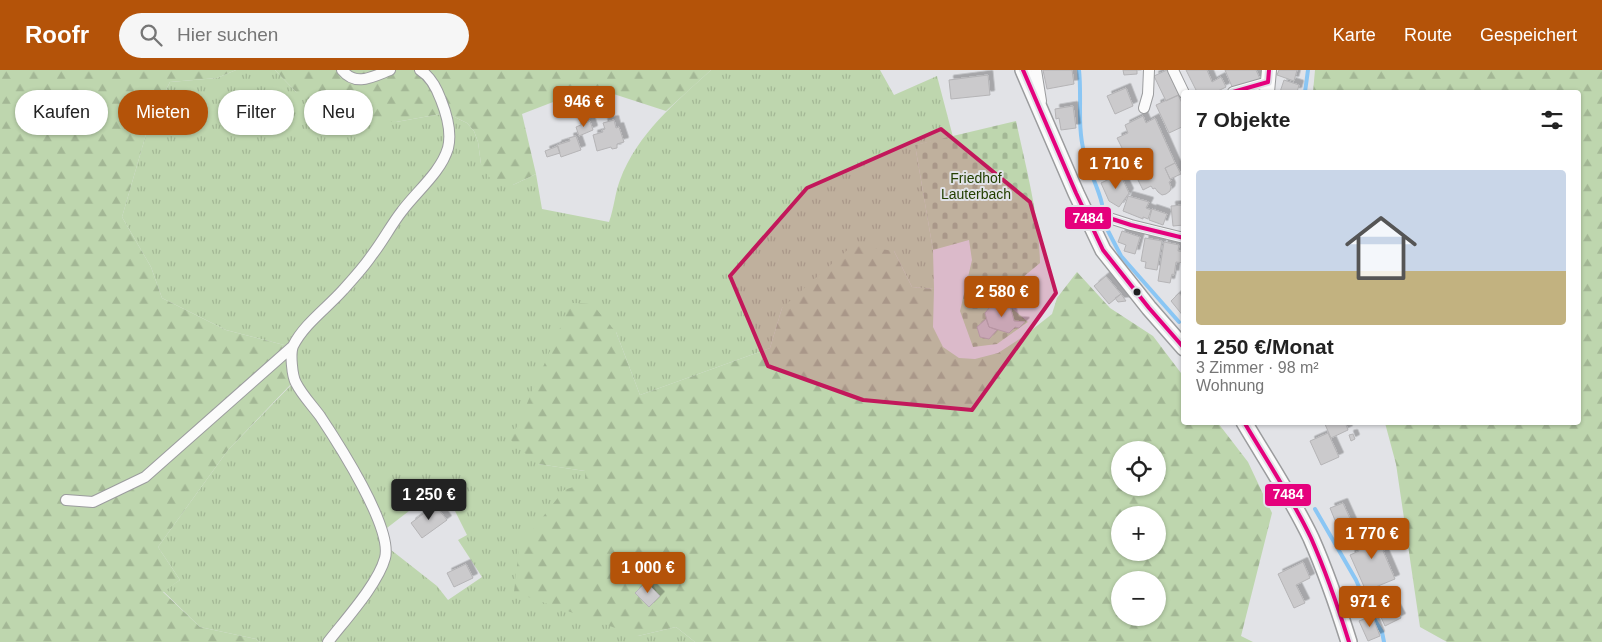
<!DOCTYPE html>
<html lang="de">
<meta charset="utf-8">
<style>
body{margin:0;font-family:Arial,sans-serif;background:#f6f6f6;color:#222;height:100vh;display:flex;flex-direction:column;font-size:19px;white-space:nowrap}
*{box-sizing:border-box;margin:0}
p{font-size:16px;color:#767676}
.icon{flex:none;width:28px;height:28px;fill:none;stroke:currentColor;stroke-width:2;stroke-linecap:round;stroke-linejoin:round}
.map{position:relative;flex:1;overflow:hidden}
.details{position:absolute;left:1181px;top:20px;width:400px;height:335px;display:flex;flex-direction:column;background:#fff;border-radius:5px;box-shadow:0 1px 4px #0004}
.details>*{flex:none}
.hud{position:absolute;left:15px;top:20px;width:475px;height:45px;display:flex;gap:10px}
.buttons{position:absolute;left:1111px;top:371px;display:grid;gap:10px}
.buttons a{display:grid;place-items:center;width:55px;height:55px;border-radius:50%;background:#fff;box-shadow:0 1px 4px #0004;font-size:25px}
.price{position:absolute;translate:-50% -42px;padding:0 11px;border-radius:5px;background:#b45309;color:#fff;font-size:16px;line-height:32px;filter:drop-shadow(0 1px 2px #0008)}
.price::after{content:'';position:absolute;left:50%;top:30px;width:15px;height:11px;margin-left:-8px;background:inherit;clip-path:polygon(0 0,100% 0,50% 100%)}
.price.current{background:#222;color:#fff}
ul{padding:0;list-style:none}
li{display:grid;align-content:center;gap:10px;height:265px;padding:0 15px}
li span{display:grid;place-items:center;height:155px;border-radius:5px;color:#555}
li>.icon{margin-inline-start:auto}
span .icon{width:90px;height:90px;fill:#fffc;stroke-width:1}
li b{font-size:21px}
h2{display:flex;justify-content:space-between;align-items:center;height:60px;padding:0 15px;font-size:21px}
.tag{padding:0 18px;border-radius:22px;background:#fff;box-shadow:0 1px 4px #0004;font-size:18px;line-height:45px}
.tag.current{background:#b45309;color:#fff}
header{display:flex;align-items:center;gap:30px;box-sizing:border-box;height:70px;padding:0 25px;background:#b45309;color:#fff}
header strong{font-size:24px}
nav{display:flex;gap:28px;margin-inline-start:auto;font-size:18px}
.search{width:350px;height:45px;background:#f6f6f6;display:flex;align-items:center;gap:12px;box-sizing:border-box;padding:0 18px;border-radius:28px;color:#767676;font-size:19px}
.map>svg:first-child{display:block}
</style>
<header>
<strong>Roofr</strong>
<div class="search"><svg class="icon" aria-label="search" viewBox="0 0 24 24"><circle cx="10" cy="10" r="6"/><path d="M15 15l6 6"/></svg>Hier suchen</div>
<nav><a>Karte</a><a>Route</a><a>Gespeichert</a></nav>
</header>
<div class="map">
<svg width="1602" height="572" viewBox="0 0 1602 572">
<defs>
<pattern id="grass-tufts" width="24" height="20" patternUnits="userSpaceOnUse" patternTransform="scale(1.25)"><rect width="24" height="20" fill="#bed6ae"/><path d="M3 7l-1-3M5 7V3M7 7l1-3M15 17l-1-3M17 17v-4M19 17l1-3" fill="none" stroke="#a3b795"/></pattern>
<pattern id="forest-firs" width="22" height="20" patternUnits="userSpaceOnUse" patternTransform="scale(1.25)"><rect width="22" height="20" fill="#bed6ae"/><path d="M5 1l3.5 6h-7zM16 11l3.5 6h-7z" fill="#a3b795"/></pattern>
<pattern id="cemetery-stones" width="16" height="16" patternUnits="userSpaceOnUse" patternTransform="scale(1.25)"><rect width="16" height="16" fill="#bed6ae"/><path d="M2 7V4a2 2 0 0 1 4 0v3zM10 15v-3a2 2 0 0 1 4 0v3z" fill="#a3b795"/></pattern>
<filter id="shadow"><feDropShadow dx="4.5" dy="-4.5" stdDeviation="0" flood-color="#0004"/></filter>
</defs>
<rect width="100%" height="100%" fill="#e2e3e7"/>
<path fill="url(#grass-tufts)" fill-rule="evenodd" d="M236,0h39l21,22 100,30 50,-9 21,10 7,8 4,11 3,22 32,21 23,-11 6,35 67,13c5,-14 6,-29 11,-42 17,-46 56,-78 91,-110h169l14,25 43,-19 16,61 -38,8 18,105 1,39 -22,-2 -18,-36 -112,57 -12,40 -130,47 -24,-63 -78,132 47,7v12l53,153 38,-9 19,15h-435l-4,-3 -56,-12 -37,-36 17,-11 -22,-33 70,-97 66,-68 -2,-35 -66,-17 -64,-32 -11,-31 -29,-50 27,-93 21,-42 47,-4zM443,417l24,48 -9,5 24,37 -34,23 -11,-14 -51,-40 -3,-15 52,-40z"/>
<path fill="url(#forest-firs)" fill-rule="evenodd" d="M0,0h236l-19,8 -47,4 -21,42 -27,93 29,50 11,31 64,32 66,17 2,34 -66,69 -70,97 22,33 -17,12 37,35 56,12 4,3h-260z
M275,0h436l-45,41 -74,-24 -70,27 14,60 -23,11h-15l-10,-9 -7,-12 -3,-22 -4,-11 -7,-8 -21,-10 -50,9 -56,-2 -44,-28z
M1315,0h287v572h-155l-27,-15 -24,-163 -11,-41 194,-1v-330h-266z
M853,175l41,6 18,36 22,2 -1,38 10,20 16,11 16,1 23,-6 26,-17 28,-22 5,-16 20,-26 33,36 43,28 31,41v45l34,1 30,39 24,51 -31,123 12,6h-558l-19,-15 -38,9 -124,-44 5,-45 45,-57 21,-7v-12l-47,-7 -23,-19 -4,-5 60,-137 21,1 24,28 24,63 130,-47 12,-40zM1120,380h38v38h-38zM1120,445h38v37h-38zM1120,510h38v38h-38z"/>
<path fill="url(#cemetery-stones)" d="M1016,51c10,47 23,94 24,142l-24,20 -13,1 -3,14 28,24 -31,22 -24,3 -13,-36 12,-51 -3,-20 -36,10 -18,-105z"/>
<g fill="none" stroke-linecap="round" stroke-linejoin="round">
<path stroke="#8ac6f4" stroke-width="4" d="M1079,0c3,27 -2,56 5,82 4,18 14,34 18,52
M1305,22l3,-22
M1106,157l15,29 58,66
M1315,439l41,71 14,32 12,20 2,10"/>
</g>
<path fill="#cbcacc" stroke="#b5b4b6" filter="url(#shadow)" d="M1043,0h29l2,14 -27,5z
M1123,0h14v4l-13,1z
M1167,0l12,25 -13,6 -12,-25z
M1186,0h21l5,12 9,-5 5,10 -10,5h-19z
M1225,0h31l4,9 -27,10z
M1279,0h18l-3,11 -17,-6z
M988,5l2,20 -39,4 -2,-19z
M1284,10l15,5 -2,7h-17z
M1126,18l7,18 -18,8 -8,-18z
M1178,25l6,12v19l-15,7 -13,-28z
M1073,36l3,22 -15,2 -2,-12 -3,1 -1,-10z
M1143,46l3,7 9,-5 20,45 -10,5 6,13 -2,1 2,5 -1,4 -4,3 -4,1 -4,-3 -3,-4 -2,1 -2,-3 -8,4 -26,-52 11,-5 -3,-8z
M614,50l2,8 3,-1 5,15 -7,2v4l-5,1 -1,-2 -14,4 -4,-16 10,-3 -1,-2 3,-1 -2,-6z
M590,51l3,9 -14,6 -3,-9z
M576,66l5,14 -20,7 -4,-12 13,-4 -1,-3z
M558,76l2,7 -13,4 -2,-6z
M1175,93l6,11 -11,5 -5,-11z
M1120,104l9,19 -10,14 -10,-6 -8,-18z
M1128,126l21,6 -3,6 5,2 -3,9 -5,-2v2l-20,-8z
M1184,135v20l-11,1 -2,-20z
M1152,139l15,5 -4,11 -14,-5z
M1122,161l18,6 -5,17 -11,-3 2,-6 -8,-3z
M1145,168l17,3 -5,29 -12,-2 1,-6 -5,-1z
M1164,172l15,3 -1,6 6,1v11l-8,-1 -2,13 -2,-1 -2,9 -12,-2z
M1106,206l15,18 -12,10 -15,-18z
M1179,223l5,6v18l-13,-16z
M1121,224l5,7 -8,1 -3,-4z
M994,232l16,4 4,15 11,1 -6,6 -4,-1 -6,6 -20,-6 -4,-14z
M986,249l3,8 8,3 -8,9 -9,-2 -3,-10z
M1324,352h21l3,8 -17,8z
M1328,363l11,24 -18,8 -11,-24z
M1353,364l2,5 -4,2 -2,-6z
M1343,433l14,31 -14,6 -13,-32z
M435,435l12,15 -25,18 -11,-15z
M1376,456l10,23 -3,2 12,28 -29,12 -16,-36 9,-4 -6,-15z
M1303,492l7,16 -14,7 9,18 -11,5 -16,-34z
M466,494l7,14 -19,9 -7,-14z
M646,512l14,14 -11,11 -14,-14z
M1358,522l7,16 -12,6 -8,-16z
M1395,537l6,11 -16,8 -5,-11z
M1372,546l8,20 -12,5 -9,-20z"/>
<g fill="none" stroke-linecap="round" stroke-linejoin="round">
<g stroke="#9b9c9e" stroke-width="12">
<path id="minor" d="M342,0c14,17 30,7 48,0
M1036,0l5,31
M1173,0l11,23
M1233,22l35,-10
M1144,38l4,-14 1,-24
M1084,140l47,15 53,13
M66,430l27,2 52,-25 147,-130
M328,572c17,-22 50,-58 57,-84 8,-30 -47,-115 -65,-142 -8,-11 -18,-21 -24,-33 -4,-7 -6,-30 -3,-37 11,-22 34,-38 50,-56 10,-11 21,-23 29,-35 11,-14 19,-30 30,-44 15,-20 39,-39 46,-63 4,-16 -1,-33 -7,-48 -4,-11 -11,-24 -21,-30"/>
</g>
<g stroke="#9b9c9e" stroke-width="16">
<path id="tertiary" d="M1267,22l2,-22"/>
</g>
<g stroke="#9b9c9e" stroke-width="18">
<path id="secondary" d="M1023,0l53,123 27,57 46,58 35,40
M1244,352c23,39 48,76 67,116 15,34 27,69 38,104"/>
</g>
<use href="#minor" stroke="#fbfbfb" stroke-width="10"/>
<use href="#tertiary" stroke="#fbfbfb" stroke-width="14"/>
<use href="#secondary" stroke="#fbfbfb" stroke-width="15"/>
<g stroke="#e1e2e8" stroke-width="8">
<path id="bus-1" d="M1023,0l53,123 27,57 46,58 35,40
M1233,22l35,-10 1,-12
M1084,140l47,15 53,13
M1244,352c23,39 48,76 67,116 15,34 27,69 38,104"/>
</g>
<use href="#bus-1" stroke="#e5007d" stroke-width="4"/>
</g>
<path fill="#c2185b" fill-opacity="0.2" stroke="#c2185b" stroke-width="4" stroke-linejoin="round" d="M941,59l89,73 26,91 -84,117 -109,-10 -95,-34 -38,-90 77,-88z"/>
<circle fill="#1f1f21" stroke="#e1e2e8" stroke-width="2" cx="1137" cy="222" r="4.5"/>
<g text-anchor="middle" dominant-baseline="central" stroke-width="4" stroke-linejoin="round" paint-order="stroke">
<g font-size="14" fill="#233f01" stroke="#e1e2e8">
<text x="976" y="108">Friedhof<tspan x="976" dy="16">Lauterbach</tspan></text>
</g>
</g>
<g stroke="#e1e2e8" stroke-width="2">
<rect x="1064" y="136" width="48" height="24" rx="5" fill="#e5007d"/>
<rect x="1264" y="413" width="48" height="24" rx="5" fill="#e5007d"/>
</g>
<g font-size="14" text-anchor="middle" font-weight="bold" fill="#fff">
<text x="1088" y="153">7484</text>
<text x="1288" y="429">7484</text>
</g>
</svg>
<div class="buttons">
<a><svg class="icon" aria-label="locate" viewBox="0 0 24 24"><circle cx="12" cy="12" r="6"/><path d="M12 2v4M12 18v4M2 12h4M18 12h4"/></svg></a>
<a>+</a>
<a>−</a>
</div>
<b class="price" style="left:584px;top:58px">946 €</b>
<b class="price" style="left:1116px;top:120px">1 710 €</b>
<b class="price" style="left:1002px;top:248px">2 580 €</b>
<b class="price current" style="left:429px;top:451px">1 250 €</b>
<b class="price" style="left:1372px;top:490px">1 770 €</b>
<b class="price" style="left:648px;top:524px">1 000 €</b>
<b class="price" style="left:1370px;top:558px">971 €</b>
<div class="hud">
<a class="tag">Kaufen</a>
<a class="tag current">Mieten</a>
<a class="tag">Filter</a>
<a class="tag">Neu</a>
</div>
<section class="details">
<h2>7 Objekte<svg class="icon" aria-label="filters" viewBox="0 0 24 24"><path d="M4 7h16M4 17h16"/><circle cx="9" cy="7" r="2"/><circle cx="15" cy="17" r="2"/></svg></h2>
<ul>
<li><span style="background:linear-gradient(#c9d6e8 65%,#c2b280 0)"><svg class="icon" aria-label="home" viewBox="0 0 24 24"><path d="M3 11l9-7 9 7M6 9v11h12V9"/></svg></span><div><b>1 250 €/Monat</b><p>3 Zimmer · 98 m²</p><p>Wohnung</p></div></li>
</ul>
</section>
</div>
